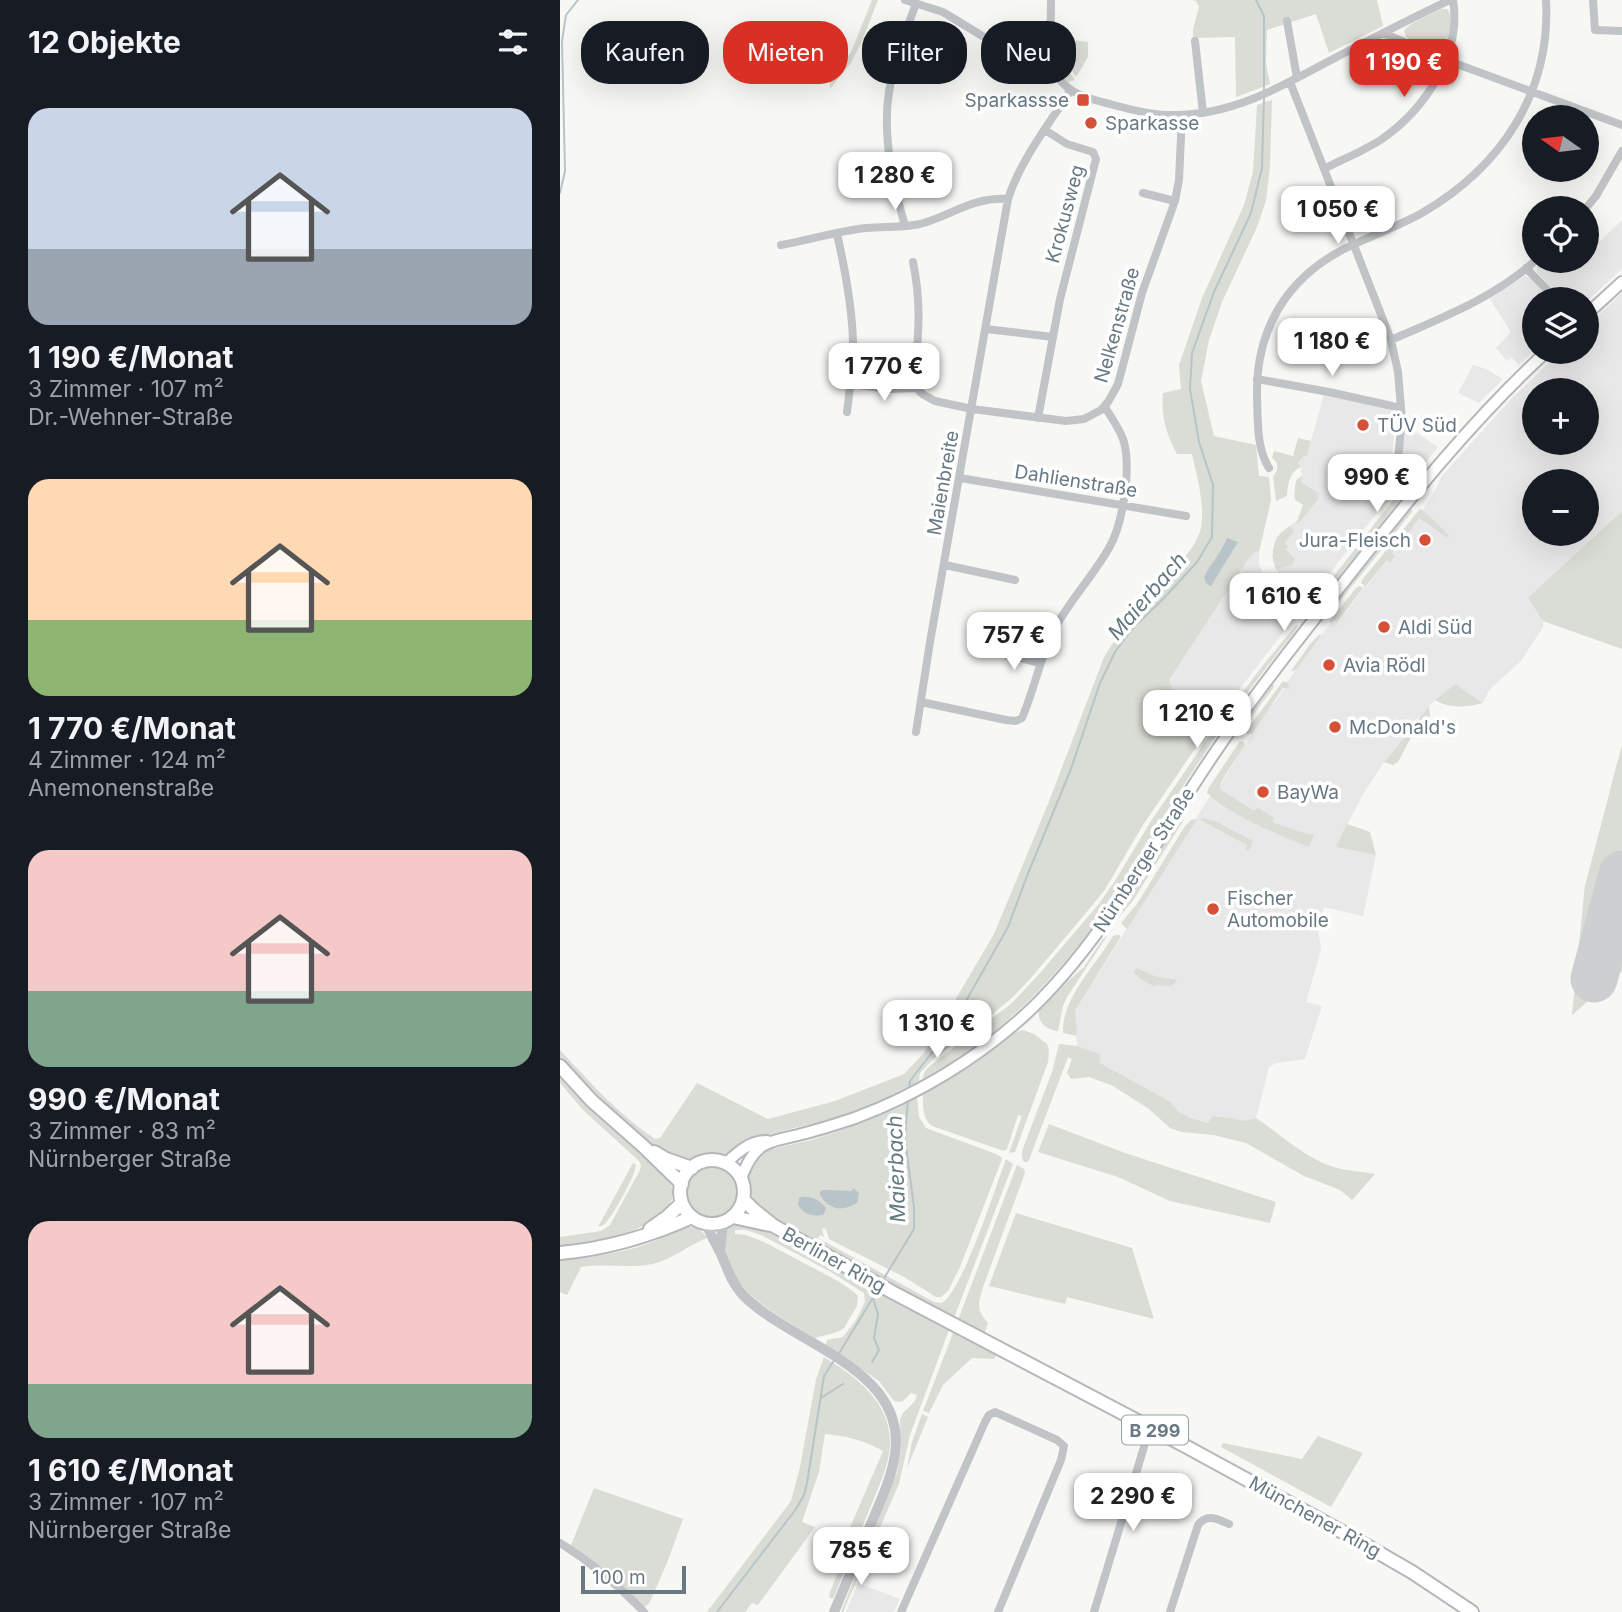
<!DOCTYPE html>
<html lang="de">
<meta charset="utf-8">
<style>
body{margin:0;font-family:Inter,sans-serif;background:#242831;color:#f1f3f6;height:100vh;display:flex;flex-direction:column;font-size:26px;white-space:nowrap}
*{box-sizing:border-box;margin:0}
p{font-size:23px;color:#9ea1a6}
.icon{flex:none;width:38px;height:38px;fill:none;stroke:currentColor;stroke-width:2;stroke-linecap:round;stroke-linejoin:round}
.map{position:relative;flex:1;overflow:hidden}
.sheet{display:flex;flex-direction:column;background:#171b24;width:560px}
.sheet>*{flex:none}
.banner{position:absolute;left:21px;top:21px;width:665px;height:63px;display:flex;gap:14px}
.needle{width:46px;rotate:284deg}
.tools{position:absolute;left:962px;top:105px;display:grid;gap:14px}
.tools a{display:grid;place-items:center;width:77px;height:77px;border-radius:50%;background:#171b24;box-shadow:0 7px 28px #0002;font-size:35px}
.scale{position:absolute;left:21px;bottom:18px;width:105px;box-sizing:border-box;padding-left:7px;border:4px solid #687983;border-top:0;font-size:19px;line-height:24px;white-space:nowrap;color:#687983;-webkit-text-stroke:5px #fff;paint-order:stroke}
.price{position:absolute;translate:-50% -60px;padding:0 16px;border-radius:14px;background:#fff;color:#222;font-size:23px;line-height:46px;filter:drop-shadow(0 2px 4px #0008)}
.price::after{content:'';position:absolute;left:50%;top:42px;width:21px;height:16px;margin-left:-10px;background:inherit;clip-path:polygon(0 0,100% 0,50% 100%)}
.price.selected{background:#d93025;color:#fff}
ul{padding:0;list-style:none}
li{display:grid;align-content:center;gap:14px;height:371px;padding:0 28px}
li span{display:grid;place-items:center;height:217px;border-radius:21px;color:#555}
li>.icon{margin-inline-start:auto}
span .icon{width:126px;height:126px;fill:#fffc;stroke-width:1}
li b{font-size:30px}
h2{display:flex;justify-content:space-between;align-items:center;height:84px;padding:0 28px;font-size:30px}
.pill{padding:0 24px;border-radius:28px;background:#171b24;box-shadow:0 7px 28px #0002;font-size:24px;line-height:63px}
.pill.selected{background:#d93025;color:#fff}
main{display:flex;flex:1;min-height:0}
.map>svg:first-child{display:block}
</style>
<main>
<section class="sheet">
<h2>12 Objekte<svg class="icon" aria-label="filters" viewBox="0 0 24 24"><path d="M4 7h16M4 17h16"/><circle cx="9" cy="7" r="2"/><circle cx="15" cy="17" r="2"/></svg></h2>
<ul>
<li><span style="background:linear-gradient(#c9d6e8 65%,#9aa5b1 0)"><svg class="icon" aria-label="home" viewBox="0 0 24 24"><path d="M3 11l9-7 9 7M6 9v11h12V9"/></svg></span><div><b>1 190 €/Monat</b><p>3 Zimmer · 107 m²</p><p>Dr.-Wehner-Straße</p></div></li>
<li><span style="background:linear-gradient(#ffd9b3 65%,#8fb573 0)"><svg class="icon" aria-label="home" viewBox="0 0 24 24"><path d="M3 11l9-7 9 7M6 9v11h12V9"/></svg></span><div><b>1 770 €/Monat</b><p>4 Zimmer · 124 m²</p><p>Anemonenstraße</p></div></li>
<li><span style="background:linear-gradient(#f6c9c9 65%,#7fa58c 0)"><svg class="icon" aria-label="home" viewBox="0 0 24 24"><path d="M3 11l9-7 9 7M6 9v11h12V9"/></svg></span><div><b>990 €/Monat</b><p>3 Zimmer · 83 m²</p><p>Nürnberger Straße</p></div></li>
<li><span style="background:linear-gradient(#f6c9c9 75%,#7fa58c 0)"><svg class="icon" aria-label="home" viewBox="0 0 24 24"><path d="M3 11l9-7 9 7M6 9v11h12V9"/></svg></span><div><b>1 610 €/Monat</b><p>3 Zimmer · 107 m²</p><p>Nürnberger Straße</p></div></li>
</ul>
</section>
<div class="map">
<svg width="1062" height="1612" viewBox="0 0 1062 1612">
<rect width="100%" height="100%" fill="#f7f7f4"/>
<path fill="#e7e8e7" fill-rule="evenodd" d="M1062,220v49l-35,32v-2h-26l-24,-27v-7l4,-4h46v-30l12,11z
M965,276l6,3 19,20h-15v50l-16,16 -8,-8 -4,4 -11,-13 15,-16 -21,-33z
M1062,293v218l-94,88 12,16 3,6v6l-22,34 -32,29 -6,13 -28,-19 -20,16 -21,23 -30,39 -22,34 -26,51 40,8 -13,61 -39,-9 -6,21 3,22 -15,52 16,4 -17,53 -29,4 -7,4 -13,51 -13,3 -11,-3 -19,-2 -4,7 -18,-5 -12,-6 -10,-11 -69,-38v-9l-23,-8 -2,-35 135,-215 10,-11 47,-75 7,-7 14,-20 -1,-1 35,-48 12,-14 4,3 25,-34v-5l4,2 20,-26 6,1 2,-2 -3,-6 14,-16 13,-19 27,19 2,-3 -25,-24 13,-21 5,-12 69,-77 50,-48h27v-26zM975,390h52v53h-52zM975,481h52v53h-52z
M913,365l13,4 17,10 -24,24 -21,-10z
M764,394l69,17 3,9 -4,37 2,9 5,12 -4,10 -15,21 -68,87 -13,-4 -16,-13 -7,-10 -4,-12 4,-19 3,-4 19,-14 2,-5 3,-10 -8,-5 -1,-4 2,-14 6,-6 -1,-9 -3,-4 6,-7h3z
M846,431l11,2 21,14 -17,21h-9l-5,-3 -5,-7v-7z
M696,551l3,1v11l6,21 8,11 20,16 2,3 -1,4 -91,119 -7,-9 -6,3 -21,-51 78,-119z
M1062,745v226l-50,44 13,-129z
M298,1583l42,16 -6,13h-48z"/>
<path fill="#d9ddd5" d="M312,0h6l-16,41 -11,22 -21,26 -1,-15 18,-16 5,-8z
M631,0h186l6,26 -54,27 -13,-39 -49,16 -1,33 4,21 -34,13 -1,-60 -42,1v-9l6,-22 -3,-6z
M881,9h7c5,12 1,29 -3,41l-6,3c-13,-5 -33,-8 -35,-23l9,-7z
M498,32l5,1 9,7 16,2v15l-12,20 -17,-26z
M498,55l17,25 -7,2c-10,-6 -12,-16 -12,-26z
M712,100l-2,66 -4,35 -9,26 -35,75 -13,38 -8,41 13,55 42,9 3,31 10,1 2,23 -12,52 -3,-1 -9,10 -78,119 21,50 6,-3 7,10 -60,88 -39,66 -19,23 -54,64 -18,19 -24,20 -55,41 -14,15 -1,8 -26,13v3l-36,14 -22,7 -85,21 -24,15 -20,1 -18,5 -13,-3 -13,-5 -31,-22 -25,-23 -46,-49v-8c29,31 59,65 95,89l5,-1 37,-55 71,36 67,-18 69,-27 20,-21 70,-119 54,-130 56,-147c16,-26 36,-49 56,-73 13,-15 37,-36 41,-56 4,-24 -4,-51 -9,-74h-15c-11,-21 -16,-37 -14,-61l18,-4 -2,-24 10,-29 13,-38 42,-93 9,-33 4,-67z
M738,438l13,3 -4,15h-3l-6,7 3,4c-12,5 -13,17 -14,29l-11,5 -3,-25c6,-6 6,-13 -1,-18l2,-7 19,5z
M742,476l-1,6 18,12 -2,2 2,2 -20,25 -3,1 7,-19 -8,-6v-13l2,-7z
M837,495l4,2 -2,4 -76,96 -3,2h-4z
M849,509h3v3l-85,105 3,-8 16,-21z
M860,509l4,2 24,23 1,3h-3l-27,-19 -13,19 -14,16 3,4 -4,5 -4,-2 -21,26 -5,-3 1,-3z
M1062,511v138l-79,-28 -15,-23z
M730,526l4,5 -9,12 3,3 -2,4 9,9 -3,6 -16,4c-7,-18 -2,-33 14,-43z
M799,586l4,2 -26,35 -3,-3 -3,3 -2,-1 27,-34z
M736,625l2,1 -2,4c-42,52 -82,107 -118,164 -14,23 -27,46 -41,69 -47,73 -101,142 -174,192 -13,9 -27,16 -41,24l3,-8 6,-6 81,-62 28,-30 58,-68 17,-24 36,-60 54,-79 59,-78z
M761,633l-1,4 -24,33 -5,1 20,-28z
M723,681l5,2 1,6 -6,-1 -31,46h-5v-4z
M895,684l28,19c-15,4 -34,6 -48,-3z
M712,685h2v2l-30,40 3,-10z
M869,706l1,11 -8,12 -6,-1 -18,34 -5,3 -9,-3z
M680,741l4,1 1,3 -23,35 -2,5 1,5 33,21 4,-3 16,10 -2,4 28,10 14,3 -5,12c-34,-14 -74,-29 -102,-54l1,-4z
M1062,745v107l-36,139 15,-14 21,-79v73l-50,44 13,-129z
M625,818l-53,84 -13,15 -1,-5 1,-5 23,-27 32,-51z
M641,818l14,3 38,20 -4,9h-4l2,-5 -46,-25z
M637,819l-70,110 -6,-6 16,-19 48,-78 6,-6z
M787,824l23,8 6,23 -40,-8z
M556,935h4v3l-45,73 2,25 -14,-3c-1,-36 32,-66 50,-97z
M547,936l-40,61 -4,9 -5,25c-10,-1 -21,-8 -19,-20l28,-29 17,-15 18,-27z
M576,968l21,9 20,3 -5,6 -16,-1 -1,2 -16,-9 -5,-6z
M463,1030l11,4 13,10 2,6 -1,12 -33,90 -6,1 13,-37 -4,-1 -11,34 -3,2 -72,-25c-10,-8 -9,-20 -9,-32l93,-62z
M499,1044l18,2 23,8v9l69,38 10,11 12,6 17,5 5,-7 19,2 11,3 13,-3c27,18 52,43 85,51 11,2 23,3 34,5l-23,26 -12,-10 -36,-14 -58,-33 -33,-8 -32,-3 -11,-4 -21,-19 -36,-23 -24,-9 -18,2 -4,-6 5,-14 -4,-2 -39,103 -2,2h-3l-2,-4v-7l30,-79z
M0,1074l37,42 71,62c28,48 -79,66 -108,69v-10l41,-6 9,-6 30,-55 1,-5 -2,-4 -55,-50 -24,-28z
M357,1097l2,20 7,11 70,26 5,3 1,2 -42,108 -12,24 -7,6h-5l-30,-19 -77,-39 -3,-10 -4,-1 2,9 -4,-2 -2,3 116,64 8,1c22,-15 53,-115 64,-144l7,5 -59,154 -26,-13 -132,-74 -37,-24 -9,-15 -2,-14 2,-9 14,-18 47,-11 31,-10 58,-23z
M489,1124l76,29 151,49 -6,21 -100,-22 -52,-24 -80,-25z
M73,1163l3,2c-1,11 -21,47 -29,56 -3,5 -4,4 -9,6z
M457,1165l7,4 1,4 -42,114c-5,18 -7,22 5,36l-4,12 -26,-15z
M125 1193a26 26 0 1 1 52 0a26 26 0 1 1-52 0Z
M456,1213l116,35 22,71 -87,-22 -2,7 -76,-18z
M177,1222l16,3 13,6 183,99 -39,105 -11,49 -56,128h-2l56,-140 4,-22 -1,-31 3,-6 12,-12 2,-6 -6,-2 -8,8 -4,1 -5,-1 -15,-20 -53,-36 1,-5 16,-3 13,-17 9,-18 -1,-9 -35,-22 -68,-36 -15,-5h-11v4l11,1 18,7 74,39 16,11 4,4 -1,10 -13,22c-7,6 -21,7 -29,10 -33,-20 -93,-50 -90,-95 1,-11 1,-18 12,-21z
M128,1226c9,2 14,4 19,12 -19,7 -35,22 -55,26 -23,5 -47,-1 -71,3l-14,28 -7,-3v-33c30,-2 59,-5 87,-15 15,-5 27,-14 41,-18z
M393,1333l44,21 -3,5 -22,-1 -29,27 -14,28 -6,-2z
M264,1357c39,24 77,54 63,106 -4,15 -11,30 -17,45 -12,29 -24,59 -36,89l-2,2 -3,-2 1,-5 24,-59 -5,-3 34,-79c-19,-11 -37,-15 -58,-17l-6,38 -17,50 13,5 -57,78 -6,-2 -7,9h-38l84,-111 9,-34 16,-88z
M362,1414l6,3 -21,51 5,-26z
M758,1436l45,17 -32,54 -110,-60 2,-4 79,16z
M34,1488l89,31 -16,44 -18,41 -5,3 -26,-26 -47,-36z"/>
<path fill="#b8c4c7" d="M667,538l11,4 -27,44 -5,-3 -2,-6c7,-14 17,-24 23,-39z
M293,1188l6,5 -2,10c-16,9 -27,7 -37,-8v-3l3,-2 29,1z
M242,1197c10,-1 17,3 24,11l-2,6c-11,4 -20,0 -26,-9l1,-7z"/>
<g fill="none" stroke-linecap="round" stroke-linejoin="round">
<path stroke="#b8c4c7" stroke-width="2" d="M696,0l8,16v74
M0,193l5,-22 -3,-130 4,-26 12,-15
M349,1090l1,-9 40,-52 58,-102 19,-51 44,-107 29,-86 15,-31 17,-23 33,-32 32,-35 15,-25 1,-52 -14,-43 -9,-53 2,-36 22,-61 37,-79 11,-45 2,-72
M323,1280l31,-51v-22l-9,-68 3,-40
M278,1355l39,-64
M312,1362l7,-12 -5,-12 4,-24 -5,-16
M261,1398l22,-14
M157,1612l79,-103 8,-14 3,-12 17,-107 11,-17"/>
<path stroke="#ccd0d0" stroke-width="47" d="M1034,979l28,-105"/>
<g stroke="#b3b8bc" stroke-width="14">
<path id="secondary" d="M1027,314l35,-32
M166,1163c12,-11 24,-22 41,-22
M181,1178c5,-12 11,-26 23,-33 11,-6 23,-7 34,-10 20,-5 39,-11 57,-17 62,-23 123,-60 172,-105 78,-73 127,-171 187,-259 40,-59 84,-115 129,-171 64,-81 127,-161 203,-231"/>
</g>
<g stroke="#b4b8bb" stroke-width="16">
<path id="primary" d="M0,1066l32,35 51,45 39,38
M94,1152l12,7 26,9
M120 1192a32 32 0 1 1 64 0a32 32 0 1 1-64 0Z
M183,1199l11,11 20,16 120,67 293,154 161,88 64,37 60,40
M173,1217l37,8
M90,1229l17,-12 15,-14
M0,1253c46,-4 90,-17 132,-36"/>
</g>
<path stroke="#c0c4c7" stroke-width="8" d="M345,0l38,12 77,47 12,2 20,1
M491,0c0,16 -2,56 3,69 9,24 33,29 56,35 22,6 44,12 68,11 57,-1 104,-29 153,-55 40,-21 79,-41 119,-60
M1033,0l2,30 27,1
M727,21l10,57
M823,33l63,27 176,65
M635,41l8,72
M730,82l101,258 7,32 4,48 -4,39 4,13 13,19
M764,169c19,-10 40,-18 58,-30 43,-30 80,-85 71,-139
M583,193l32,8
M1026,208l10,-12 26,-45
M345,226c-12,-42 -23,-90 -16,-134 5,-31 17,-60 27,-89
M277,234c8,35 15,71 16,108 0,24 -3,47 -6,70
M221,245c28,-5 57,-14 85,-17 18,-2 37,0 54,-4 33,-9 51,-27 88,-25
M353,262c9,44 5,74 2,117l1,6 4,7 4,3 11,6 37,8 94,12 18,-2 17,-9 7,-8 10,-18 24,-91 33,-92 4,-21 3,-65
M966,268l30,31
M426,329l67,8
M831,340c50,-22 103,-42 144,-79
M697,379l72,13 72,16
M291,384l38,5 28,-1
M478,418l22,-119 36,-140 -3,-7 -26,-8 -22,-14
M838,463l16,11 8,9
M709,468c-13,-20 -11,-50 -12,-73 -1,-65 29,-116 87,-146 26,-13 53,-22 78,-36 79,-46 129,-120 124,-213
M400,478l226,38
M385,565l70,15
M436,652l44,11
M361,702l85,18 10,1 6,-3c13,-30 18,-61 33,-90 16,-29 38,-52 54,-80 14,-24 23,-82 14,-109 -4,-11 -12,-22 -18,-32
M356,732l14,-90 78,-443c13,-40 40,-73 62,-108
M0,1543c31,19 59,43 84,69
M341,1612l84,-190 4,-7 6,-3 62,28 7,6 -3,14 -63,152
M534,1612l50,-165
M610,1612l28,-87c9,-12 19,-6 31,-1"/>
<path stroke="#c0c4c7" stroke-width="10" d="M146,1224c4,9 9,19 14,28 7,15 11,30 22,42 47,50 166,73 153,160 -3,22 -13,44 -22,65 -13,31 -26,62 -39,93
M160,1252l3,-30"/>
<use href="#secondary" stroke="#fff" stroke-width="10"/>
<use href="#primary" stroke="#fff" stroke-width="12"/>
</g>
<g fill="#d55036" stroke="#fff" stroke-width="2.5">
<rect x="516" y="93" width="14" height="14" rx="3.5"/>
<circle cx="531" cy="123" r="7"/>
<circle cx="803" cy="425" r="7"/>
<circle cx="865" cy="540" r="7"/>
<circle cx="824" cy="627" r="7"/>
<circle cx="769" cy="665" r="7"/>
<circle cx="775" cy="727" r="7"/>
<circle cx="703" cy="792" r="7"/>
<circle cx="653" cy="909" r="7"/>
</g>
<g text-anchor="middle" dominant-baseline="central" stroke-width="7" stroke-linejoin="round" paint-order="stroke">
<rect fill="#fff" stroke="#95a1a8" stroke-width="2" x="562" y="1415.5" width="66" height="29" rx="5"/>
<g font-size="18" font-weight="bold" fill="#687983">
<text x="595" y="1430">B 299</text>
</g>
<g font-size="19" fill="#687983" stroke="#fff" text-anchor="start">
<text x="509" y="100" text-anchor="end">Sparkassse</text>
<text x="545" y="123">Sparkasse</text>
<text x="817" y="425">TÜV Süd</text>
<text x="851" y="540" text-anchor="end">Jura-Fleisch</text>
<text x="838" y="627">Aldi Süd</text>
<text x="783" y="665">Avia Rödl</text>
<text x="789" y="727">McDonald's</text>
<text x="717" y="792">BayWa</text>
<text x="667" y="898">Fischer<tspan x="667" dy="22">Automobile</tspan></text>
</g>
<g font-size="19" fill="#687983" stroke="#fff">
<text transform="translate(505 214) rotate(-75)">Krokusweg</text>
<text transform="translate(557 325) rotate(-74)">Nelkenstraße</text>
<text transform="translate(516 481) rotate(9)">Dahlienstraße</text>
<text transform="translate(383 483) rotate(-80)">Maienbreite</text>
<text transform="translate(584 860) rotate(-57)">Nürnberger Straße</text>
<text transform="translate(274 1260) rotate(29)">Berliner Ring</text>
<text transform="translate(755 1517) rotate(29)">Münchener Ring</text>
</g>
<g font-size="21" font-style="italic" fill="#64797f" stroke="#fff">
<text transform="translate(587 596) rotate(-49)">Maierbach</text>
<text transform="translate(336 1169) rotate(-92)">Maierbach</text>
</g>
</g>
</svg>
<div class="tools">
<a><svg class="needle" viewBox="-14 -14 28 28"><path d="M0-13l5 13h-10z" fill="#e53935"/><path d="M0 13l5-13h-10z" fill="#9ea1a6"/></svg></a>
<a><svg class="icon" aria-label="locate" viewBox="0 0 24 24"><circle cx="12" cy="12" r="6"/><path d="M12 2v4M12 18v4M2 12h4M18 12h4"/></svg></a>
<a><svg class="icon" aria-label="layers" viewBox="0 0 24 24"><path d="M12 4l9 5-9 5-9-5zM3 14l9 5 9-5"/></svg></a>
<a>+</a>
<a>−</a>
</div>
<div class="scale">100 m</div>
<b class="price selected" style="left:844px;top:99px">1 190 €</b>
<b class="price" style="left:335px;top:212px">1 280 €</b>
<b class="price" style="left:778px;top:246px">1 050 €</b>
<b class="price" style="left:772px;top:378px">1 180 €</b>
<b class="price" style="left:324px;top:403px">1 770 €</b>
<b class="price" style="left:817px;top:514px">990 €</b>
<b class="price" style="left:724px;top:633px">1 610 €</b>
<b class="price" style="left:454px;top:672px">757 €</b>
<b class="price" style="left:637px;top:750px">1 210 €</b>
<b class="price" style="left:377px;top:1060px">1 310 €</b>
<b class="price" style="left:573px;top:1533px">2 290 €</b>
<b class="price" style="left:301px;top:1587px">785 €</b>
<div class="banner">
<a class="pill">Kaufen</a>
<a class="pill selected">Mieten</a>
<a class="pill">Filter</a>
<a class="pill">Neu</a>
</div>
</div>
</main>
